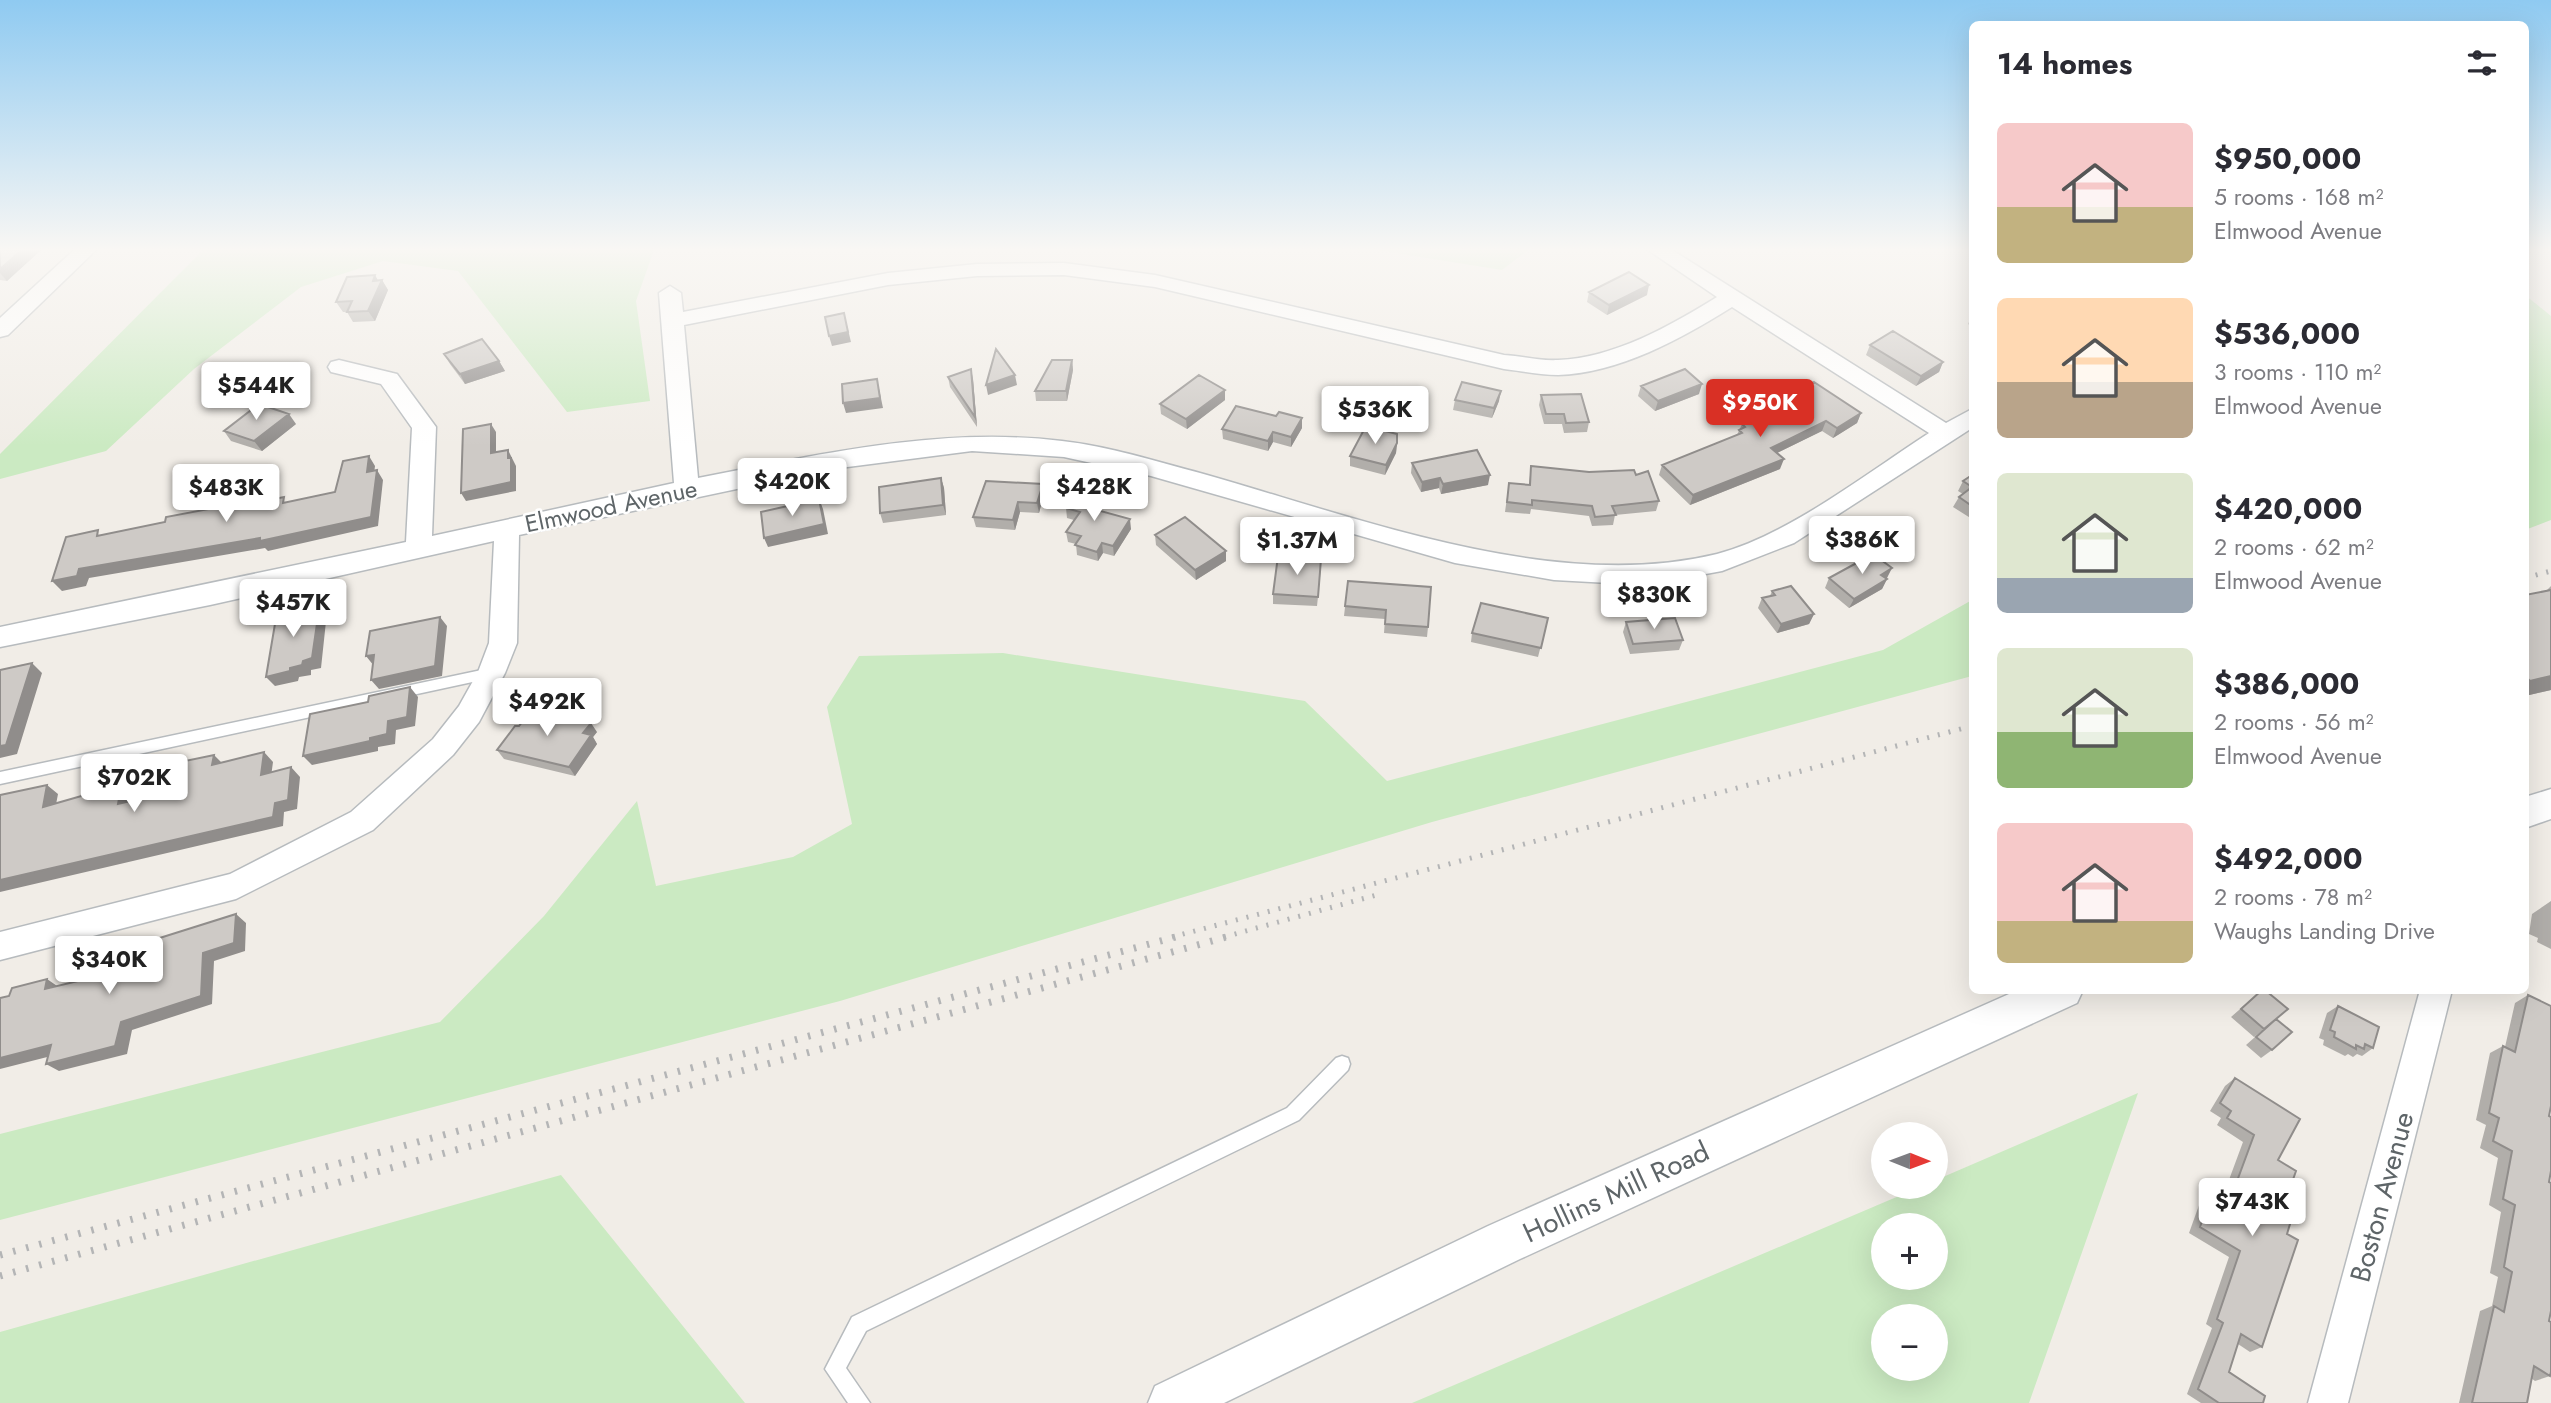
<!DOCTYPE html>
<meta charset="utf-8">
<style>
body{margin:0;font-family:Jost,sans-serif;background:#f2f2f3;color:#2b2b33;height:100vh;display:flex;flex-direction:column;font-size:26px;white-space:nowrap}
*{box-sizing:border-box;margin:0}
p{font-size:23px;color:#7c7c81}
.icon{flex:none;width:38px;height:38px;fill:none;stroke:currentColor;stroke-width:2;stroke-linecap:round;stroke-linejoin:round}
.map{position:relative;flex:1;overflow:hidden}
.panel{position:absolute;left:1969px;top:21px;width:560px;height:973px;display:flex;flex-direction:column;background:#fff;border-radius:10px;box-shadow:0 7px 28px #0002}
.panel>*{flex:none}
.needle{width:46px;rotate:91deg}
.controls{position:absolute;left:1871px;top:1122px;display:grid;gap:14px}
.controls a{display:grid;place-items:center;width:77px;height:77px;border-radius:50%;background:#fff;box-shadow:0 7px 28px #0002;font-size:35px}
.price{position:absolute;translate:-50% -60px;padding:0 16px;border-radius:7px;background:#fff;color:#222;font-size:23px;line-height:46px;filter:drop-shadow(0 2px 4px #0008)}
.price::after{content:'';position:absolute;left:50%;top:42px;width:21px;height:16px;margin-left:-10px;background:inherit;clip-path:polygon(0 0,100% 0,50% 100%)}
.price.current{background:#d93025;color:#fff}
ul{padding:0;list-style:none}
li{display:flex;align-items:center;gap:21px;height:175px;padding:0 28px}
li span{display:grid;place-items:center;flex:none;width:196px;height:140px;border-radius:10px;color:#555}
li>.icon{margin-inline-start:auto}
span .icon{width:84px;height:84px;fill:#fffc;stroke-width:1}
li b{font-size:30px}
h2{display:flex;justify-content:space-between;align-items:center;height:84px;padding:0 28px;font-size:30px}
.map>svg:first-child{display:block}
</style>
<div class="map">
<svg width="2551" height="1403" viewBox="0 0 2551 1403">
<rect width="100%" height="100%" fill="#f1ede7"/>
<path fill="#cbeac2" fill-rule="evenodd" d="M203,250h451l-18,51 14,100 -83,11 -109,-141 -75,-10 -82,26 -107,82 -88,82 -106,28v-25z
M1377,250h151l-26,20z
M2525,295l26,21v204l-26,10z
M1972,600v76l-540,146 -592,179 -840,219v-86l440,-112 104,-106 93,-115 19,85 137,-29 59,-33 -25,-117 32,-51 144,-3 302,48 82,80 496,-131z
M2138,1093l-109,310h-617l508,-216 16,-1v-6zM1936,1225v53h-53v-53zM1936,1316v52h-53v-52z
M561,1175l184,228h-745v-71z"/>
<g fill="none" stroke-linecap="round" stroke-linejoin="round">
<g stroke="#b7bbbe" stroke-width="3">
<path id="service" d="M491,668l7,5 -7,5 -491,106v-12z
M1342,1056l6,2 2,6 -2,6 -49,50 -433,211 -20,37 24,35h-22l-23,-34 27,-52 435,-209 49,-50z"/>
</g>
<g stroke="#b7bbbe" stroke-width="3">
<path id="minor" d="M74,250h22l-88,85 -8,2v-19z
M1648,250h24l274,173 26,-14v19l-178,115 -72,28 -76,14 -92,-5 -99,-17 -304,-87 -87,-19 -92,-6 -140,18 -313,66 -2,108 -12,30 -26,49 -26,33 -80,75 -137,69 -236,61v-28l230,-58 121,-62 82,-73 26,-33 19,-34 11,-29 5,-102 -284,64 -210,42v-20l406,-85 6,-114 -31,-44 -50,-12 -3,-5 3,-5 8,-2 58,14 39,53 -4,109 242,-53 -15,-190 11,-7 11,7 2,19 205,-39 89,-9 87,-1 91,12 349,80c18,1 36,6 54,5 56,-2 112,-34 159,-63zM1064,275l91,12 349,82c18,2 36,6 54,6 61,-2 123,-36 174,-68l197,126c-62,40 -142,103 -212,121 -163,40 -360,-37 -517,-81 -45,-12 -92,-27 -138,-32 -122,-15 -244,14 -364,37l-14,-153 204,-40 89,-9z
M2420,990h32l-104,413h-40z"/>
</g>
<g stroke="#b7bbbe" stroke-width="3">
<path id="tertiary" d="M2551,789v30l-26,9v-31z
M2018,990h65l-6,13 -557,256 -296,144h-76l7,-17 333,-160z"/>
</g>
<use href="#service" fill="#fff" fill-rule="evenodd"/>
<use href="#minor" fill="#fff" fill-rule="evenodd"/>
<use href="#tertiary" fill="#fff" fill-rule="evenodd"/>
<path stroke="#b4b5b6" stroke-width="5" stroke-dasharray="2 9" stroke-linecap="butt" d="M2525,578l26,-7
M1172,937l800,-211
M1224,937l156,-43"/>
<path stroke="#b4b5b6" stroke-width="7" stroke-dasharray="2.5 11" stroke-linecap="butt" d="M0,1255l1179,-319
M0,1276l1230,-340"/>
</g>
<path fill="#b1aeaa" d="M0,250h41l-34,31 -7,-1z
M382,280l6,10 -13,31 -22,1 -6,-10h-4l-7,-10 42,-21z
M1589,292l58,3 -40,20 -20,-13z
M1972,315v12l-4,-3z
M1870,345l73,17 -4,10 -23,14 -50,-31z
M444,354l55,7 6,10 -40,13 -15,-20z
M1072,360l1,10 -6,31h-31l-1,-10z
M948,377l25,2 4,48 -27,-40z
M1641,386l58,8 -44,17 -17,-15z
M1541,395l48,27 -2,10 -23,1 -2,-9h-18l-5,-19z
M1225,400l-38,29 -26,-15 -1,-10z
M1455,400l44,1 -7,17 -39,-8z
M1861,413l-4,10 -24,15 -11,-7 -45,22 3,16 -90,36 -31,-30 3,-10 75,-30 5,-11z
M1276,416l26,2v10l-11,19 -18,-5 -5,9 -45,-12 -1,-10z
M296,424l-34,27 -31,-10 -7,-10z
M1397,443l-1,10 -11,22 -35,-9v-10z
M1412,463l76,22 -47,9 -2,-6 -18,4 -10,-19z
M1531,466l58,6 47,3 23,26 -3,10 -41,4 -2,10 -21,1 -3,-10 -58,-7 -1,5 -25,-2 4,-29 20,2z
M1972,475v44l-19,-12 6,-10 4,-3 -5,-3 5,-10z
M941,478l3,10 2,27 -63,8 -3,-10z
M1044,494l-5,19 -19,-1 -5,18 -39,-3 -3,-10z
M1103,506l-3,5 31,18 -17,27 -11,-3 -5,8 -21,-6 -1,-11 -8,-2 -2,-10 8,-12 -7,-2 -1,-10z
M1155,535l71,26 -30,19 -40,-35z
M1321,568l-4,38 -44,-2v-10z
M1829,578h58v1l-5,10 -33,19 -24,-20z
M1348,581l80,46 -1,10 -43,-4 1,-14 -41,-3z
M2551,586v104l-26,6v-101l21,-4z
M1772,591l42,23 -5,10 -32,9 -19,-25 4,-10 8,-2z
M1548,618l-10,39 -67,-15 1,-9z
M1626,622l57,18 -4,10 -49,4 -7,-22z
M597,732l-4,5 4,7 -22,32 -71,-17 -7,-9z
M2551,901v48l-14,-7 1,-4 -9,-4 3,-20z
M2262,990l8,34 2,26 -11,8 -15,-13 17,-15 -9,7 -23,-20z
M2528,995l21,121v205l1,55 -15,5 -4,-3 -4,25h-68l21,-92 12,-5 6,-29 -8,-4 11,-61 -12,-7 9,-47 -18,-10 6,-23 -10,-5 14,-67 13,-7 2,1 10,-44z
M2338,1006l35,42 -11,8 -5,-2 -4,3 -5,-3 -3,2 -22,-11 1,-5 -5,-2 8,-25z
M2235,1078l43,82 11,31 -2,43 -25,113 -12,5 -12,-8 -9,28 34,31h-62l-14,-9 25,-66 -6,-4 23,-67 -40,-24 13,-36 11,-7 10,6 20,-54 -26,-17 4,-7 -11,-7 15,-25z"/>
<path fill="#908d8b" d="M22,250h19l-34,31 -7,-8v-4z
M375,275l5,9 2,-4 6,10 -13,31 -7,-10 5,-30z
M1649,285l-2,10 -40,20 2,-10z
M844,313l7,29 -19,4 -3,-10z
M1072,360l1,10 -6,31 -1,-10z
M499,361l6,10 -40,13 -5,-10z
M1943,362l-4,10 -23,14 5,-10z
M971,369l2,10 4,48 -2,-10z
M1015,375l2,10 -29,10 -2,-10z
M877,379l6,29 -37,5 -3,-10z
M1702,384l-3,10 -44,17 3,-10z
M1225,390v10l-38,29 -1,-10z
M1501,391l-2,10 -7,17 2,-10z
M1861,413l-4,10 -24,15 4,-10z
M289,414l7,10 -34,27 -8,-10z
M1302,418v10l-11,19v-10z
M1826,421l-4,10 -55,27 4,-10z
M491,424l5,8v30l-5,-9z
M1273,432v10l-5,9v-10z
M1397,443l-1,10 -11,22 1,-10z
M508,450l8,16v25l-50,10 -5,-8 47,-35z
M369,456l6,10 -2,16 -6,-10z
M1784,459l-4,10 -90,36 3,-10z
M377,470l6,10 -5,46 -110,25 -3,-3 -176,30 -3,8 -24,5 -10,-10 27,-12 181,-31z
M1490,475l-2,10 -47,9 2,-10z
M941,478l3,10 2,27 -3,-10z
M1440,478l-1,10 -18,4 1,-10z
M1043,484l1,10 -5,19 -2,-10z
M257,492l7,10 -9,1z
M1102,496l1,10 -8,13 -2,-10z
M819,499l4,10 5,25 -60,13 -4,-9z
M1018,502l2,10 -5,18 -2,-10z
M1130,519l1,10 -17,27 -1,-10z
M1102,543l1,10 -5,8 -1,-9z
M1226,551v10l-30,19 -1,-10z
M1892,568l-5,10 -11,6 5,-9z
M1887,579l-5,10 -33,19 5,-9z
M320,603l7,9 -6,56 -10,2v5l-12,2 -1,4 -23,5 -9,-9 24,-9 13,-7z
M1814,614l-5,10 -32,9 4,-9z
M440,617l7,9 -5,50 -63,13 -8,-9z
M374,655v11l-8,-10z
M32,663l10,10 -25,81 -17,4v-12z
M2551,676v14l-26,6v-11l5,-4z
M410,687l8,10 -3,29 -19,4 -1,14 -17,3v4l-66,14 -9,-9 67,-18 18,-17z
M591,723l6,9 -4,5 4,7 -22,32 -6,-9 14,-34z
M264,752l9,10 -3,22 -9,-9z
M214,755l9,9 -11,1z
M291,767l9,10 -3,32 -13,3 -1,14 -283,66v-12l275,-77z
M125,768l11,9 -7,36 -11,-9z
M47,785l11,9 -4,21 -11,-8z
M236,914l10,9 -1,28 -31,10 -2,43 -80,26 -5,24 -68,17 -13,-7 75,-42 82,-69z
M47,979l13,9 -15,1z
M51,1045l12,8 -63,16v-11z"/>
<path fill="#cecac6" stroke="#908d8b" stroke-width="2" d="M0,250h22l-22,19z
M1629,272l20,13 -40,20 -20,-13z
M375,275l-2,6 9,-1 -14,31 -21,1 5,-11 -16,1 11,-25z
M844,313l4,19 -19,4 -4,-19z
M1893,331l50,31 -22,14 -51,-31z
M482,339l17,22 -39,13 -16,-20z
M996,349l19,26 -29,10z
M1052,360h20l-6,31h-31z
M971,369l4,48 -27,-40z
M1685,369l17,15 -44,17 -17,-15z
M1199,375l26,15 -39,29 -26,-15z
M877,379l3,19 -37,5 -1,-19z
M1462,382l39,9 -7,17 -39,-8z
M1814,382l47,31 -24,15 -11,-7 -55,27 13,11 -91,36 -31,-30 80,-32 -3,-3 6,-3 -3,-3z
M1581,394l8,28 -23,1 -2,-9h-18l-5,-19z
M259,404l30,10 -35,27 -30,-10z
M1236,406l40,10 3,-4 23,6 -11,19 -18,-5 -5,9 -46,-12z
M491,424v29l17,-3v8h3v24l-50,11 2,-64z
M1366,426l31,8v9l-11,22 -36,-9z
M1477,450l13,25 -47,9 -3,-6 -18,4 -10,-19z
M369,456l-2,16 10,-2 -6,47 -111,24v-3l-181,31 -2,7 -25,5 14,-44 32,-7 -1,6 68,-14 1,-5 43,-8 1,-8 47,-9 -2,11 29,-6 -1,6 52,-11 8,-31z
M1531,466l58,6 45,-2 2,5 12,-4 11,30 -47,5 4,9 -21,2 -3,-11 -60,-6v5l-25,-3 2,-19 21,2z
M1972,475v12l-9,-6z
M941,478l2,27 -63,8 -1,-26z
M986,481l57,3 -6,19 -19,-1 -5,18 -40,-3z
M1972,487v19l-13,-9z
M1078,490l24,6 -9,13 37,10 -17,27 -11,-3 -5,9 -22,-7 6,-9 -15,-4 14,-20 -14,-4z
M819,499l5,25 -60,14 -3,-26z
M1185,517l41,34 -31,19 -40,-35z
M1873,554l19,14 -11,7 6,4 -33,20 -25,-21z
M1278,556l43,3 -3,38 -45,-3z
M1348,581l83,6 -3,40 -43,-3 1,-14 -41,-4z
M1791,586l23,28 -33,10 -19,-26 13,-3 -3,-4z
M2551,590v86l-21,5 -5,-5v-81z
M320,603l-8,55 -9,3 -1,4 -12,3v3l-24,6 11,-65z
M1481,603l67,15 -7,30 -69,-15z
M440,617l-5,49 -64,14 3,-25 -8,1 4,-25z
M1675,618l8,22 -50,4 -7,-22z
M32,663l-26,82 -6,1v-76z
M410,687l-3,30 -19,4 -1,13 -17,4v3l-67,15 7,-42 58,-12 1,-6z
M532,709l59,14 -8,10 8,2 -22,32 -72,-17 18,-24h4z
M264,752l-3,23 30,-8 -3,33 -13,3 -2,14 -273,63v-85l47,-10 -4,22 42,-12 5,-20 35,-7 -7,36 56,-13 6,-29 34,-7 -2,10z
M236,914l-2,29 -31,10 -2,43 -80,26 -6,24 -69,18 5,-19 -51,13v-60l9,-2 3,-8 35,-9 -2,10 54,-13 2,-10 48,-12 1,-13z
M2262,990h3l23,19 -24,20 -23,-20z
M2528,995l23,11v100l-2,10 2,1v54l-2,11 2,1v128l-2,10 2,1v50l-1,4 -16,-10 -7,37h-55l22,-97 10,6 8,-40 -8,-5 11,-62 -12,-6 9,-48 -19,-10 6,-23 -10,-5 14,-67 12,6z
M2338,1006l41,21 -6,21 -8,-4 -1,5 -8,-4v4l-22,-12 1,-5 -5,-2z
M2276,1019l16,13 -20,18 -16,-13z
M2235,1078l65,41 -22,41 18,11 -7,20 6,4 2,6 -10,33 11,6 -36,107 -21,-13 -12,38 36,24 -2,7h-44l-21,-14 25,-66 -6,-4 23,-68 -40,-24 13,-37 17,10 24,-65 -27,-17 4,-7 -11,-8z"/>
<linearGradient id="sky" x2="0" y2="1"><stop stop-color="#8fcaf1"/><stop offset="0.56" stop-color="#f9f7f4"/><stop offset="1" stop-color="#f9f7f4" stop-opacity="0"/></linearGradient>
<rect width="2551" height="446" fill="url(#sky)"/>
<g text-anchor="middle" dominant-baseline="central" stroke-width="5" stroke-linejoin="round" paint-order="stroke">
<g font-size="24" fill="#5e6568" stroke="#fff">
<text transform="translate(611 506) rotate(-12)">Elmwood Avenue</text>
</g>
<g font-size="28" fill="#5e6568" stroke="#fff">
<text transform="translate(1616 1192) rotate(-25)">Hollins Mill Road</text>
<text transform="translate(2382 1197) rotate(-75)">Boston Avenue</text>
</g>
</g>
</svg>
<div class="controls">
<a><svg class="needle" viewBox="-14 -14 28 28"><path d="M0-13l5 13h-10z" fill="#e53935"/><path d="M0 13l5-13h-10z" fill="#7c7c81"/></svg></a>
<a>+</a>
<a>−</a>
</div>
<b class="price" style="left:256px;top:422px">$544K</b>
<b class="price current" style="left:1760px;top:439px">$950K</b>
<b class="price" style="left:1375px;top:446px">$536K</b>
<b class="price" style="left:792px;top:518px">$420K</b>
<b class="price" style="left:1094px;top:523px">$428K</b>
<b class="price" style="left:226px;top:524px">$483K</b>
<b class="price" style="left:1862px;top:576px">$386K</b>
<b class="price" style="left:1297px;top:577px">$1.37M</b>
<b class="price" style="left:1654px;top:631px">$830K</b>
<b class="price" style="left:293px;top:639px">$457K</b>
<b class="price" style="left:547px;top:738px">$492K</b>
<b class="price" style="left:134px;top:814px">$702K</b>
<b class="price" style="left:109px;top:996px">$340K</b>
<b class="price" style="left:2252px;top:1238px">$743K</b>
<section class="panel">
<h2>14 homes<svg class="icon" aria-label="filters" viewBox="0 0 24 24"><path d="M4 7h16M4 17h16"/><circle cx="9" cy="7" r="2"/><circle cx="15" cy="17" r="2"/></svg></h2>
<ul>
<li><span style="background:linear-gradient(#f6c9c9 60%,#c2b280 0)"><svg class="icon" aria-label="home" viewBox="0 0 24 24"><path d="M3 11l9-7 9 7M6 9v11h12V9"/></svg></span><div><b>$950,000</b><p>5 rooms · 168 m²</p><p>Elmwood Avenue</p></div></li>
<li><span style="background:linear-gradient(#ffd9b3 60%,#b9a48a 0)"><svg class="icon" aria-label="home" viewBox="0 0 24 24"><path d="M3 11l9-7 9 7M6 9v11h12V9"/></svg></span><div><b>$536,000</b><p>3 rooms · 110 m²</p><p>Elmwood Avenue</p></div></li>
<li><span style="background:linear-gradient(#dfe7d0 75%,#9aa5b1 0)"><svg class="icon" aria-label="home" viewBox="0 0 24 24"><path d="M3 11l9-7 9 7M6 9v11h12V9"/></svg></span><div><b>$420,000</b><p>2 rooms · 62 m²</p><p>Elmwood Avenue</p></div></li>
<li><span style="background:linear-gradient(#dfe7d0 60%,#8fb573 0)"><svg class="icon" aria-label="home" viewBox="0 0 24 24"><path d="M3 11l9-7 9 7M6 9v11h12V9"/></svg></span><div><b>$386,000</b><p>2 rooms · 56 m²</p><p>Elmwood Avenue</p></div></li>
<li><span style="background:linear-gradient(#f6c9c9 70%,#c2b280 0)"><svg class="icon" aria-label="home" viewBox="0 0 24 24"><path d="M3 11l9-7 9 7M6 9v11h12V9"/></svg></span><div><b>$492,000</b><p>2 rooms · 78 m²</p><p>Waughs Landing Drive</p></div></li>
</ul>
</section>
</div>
